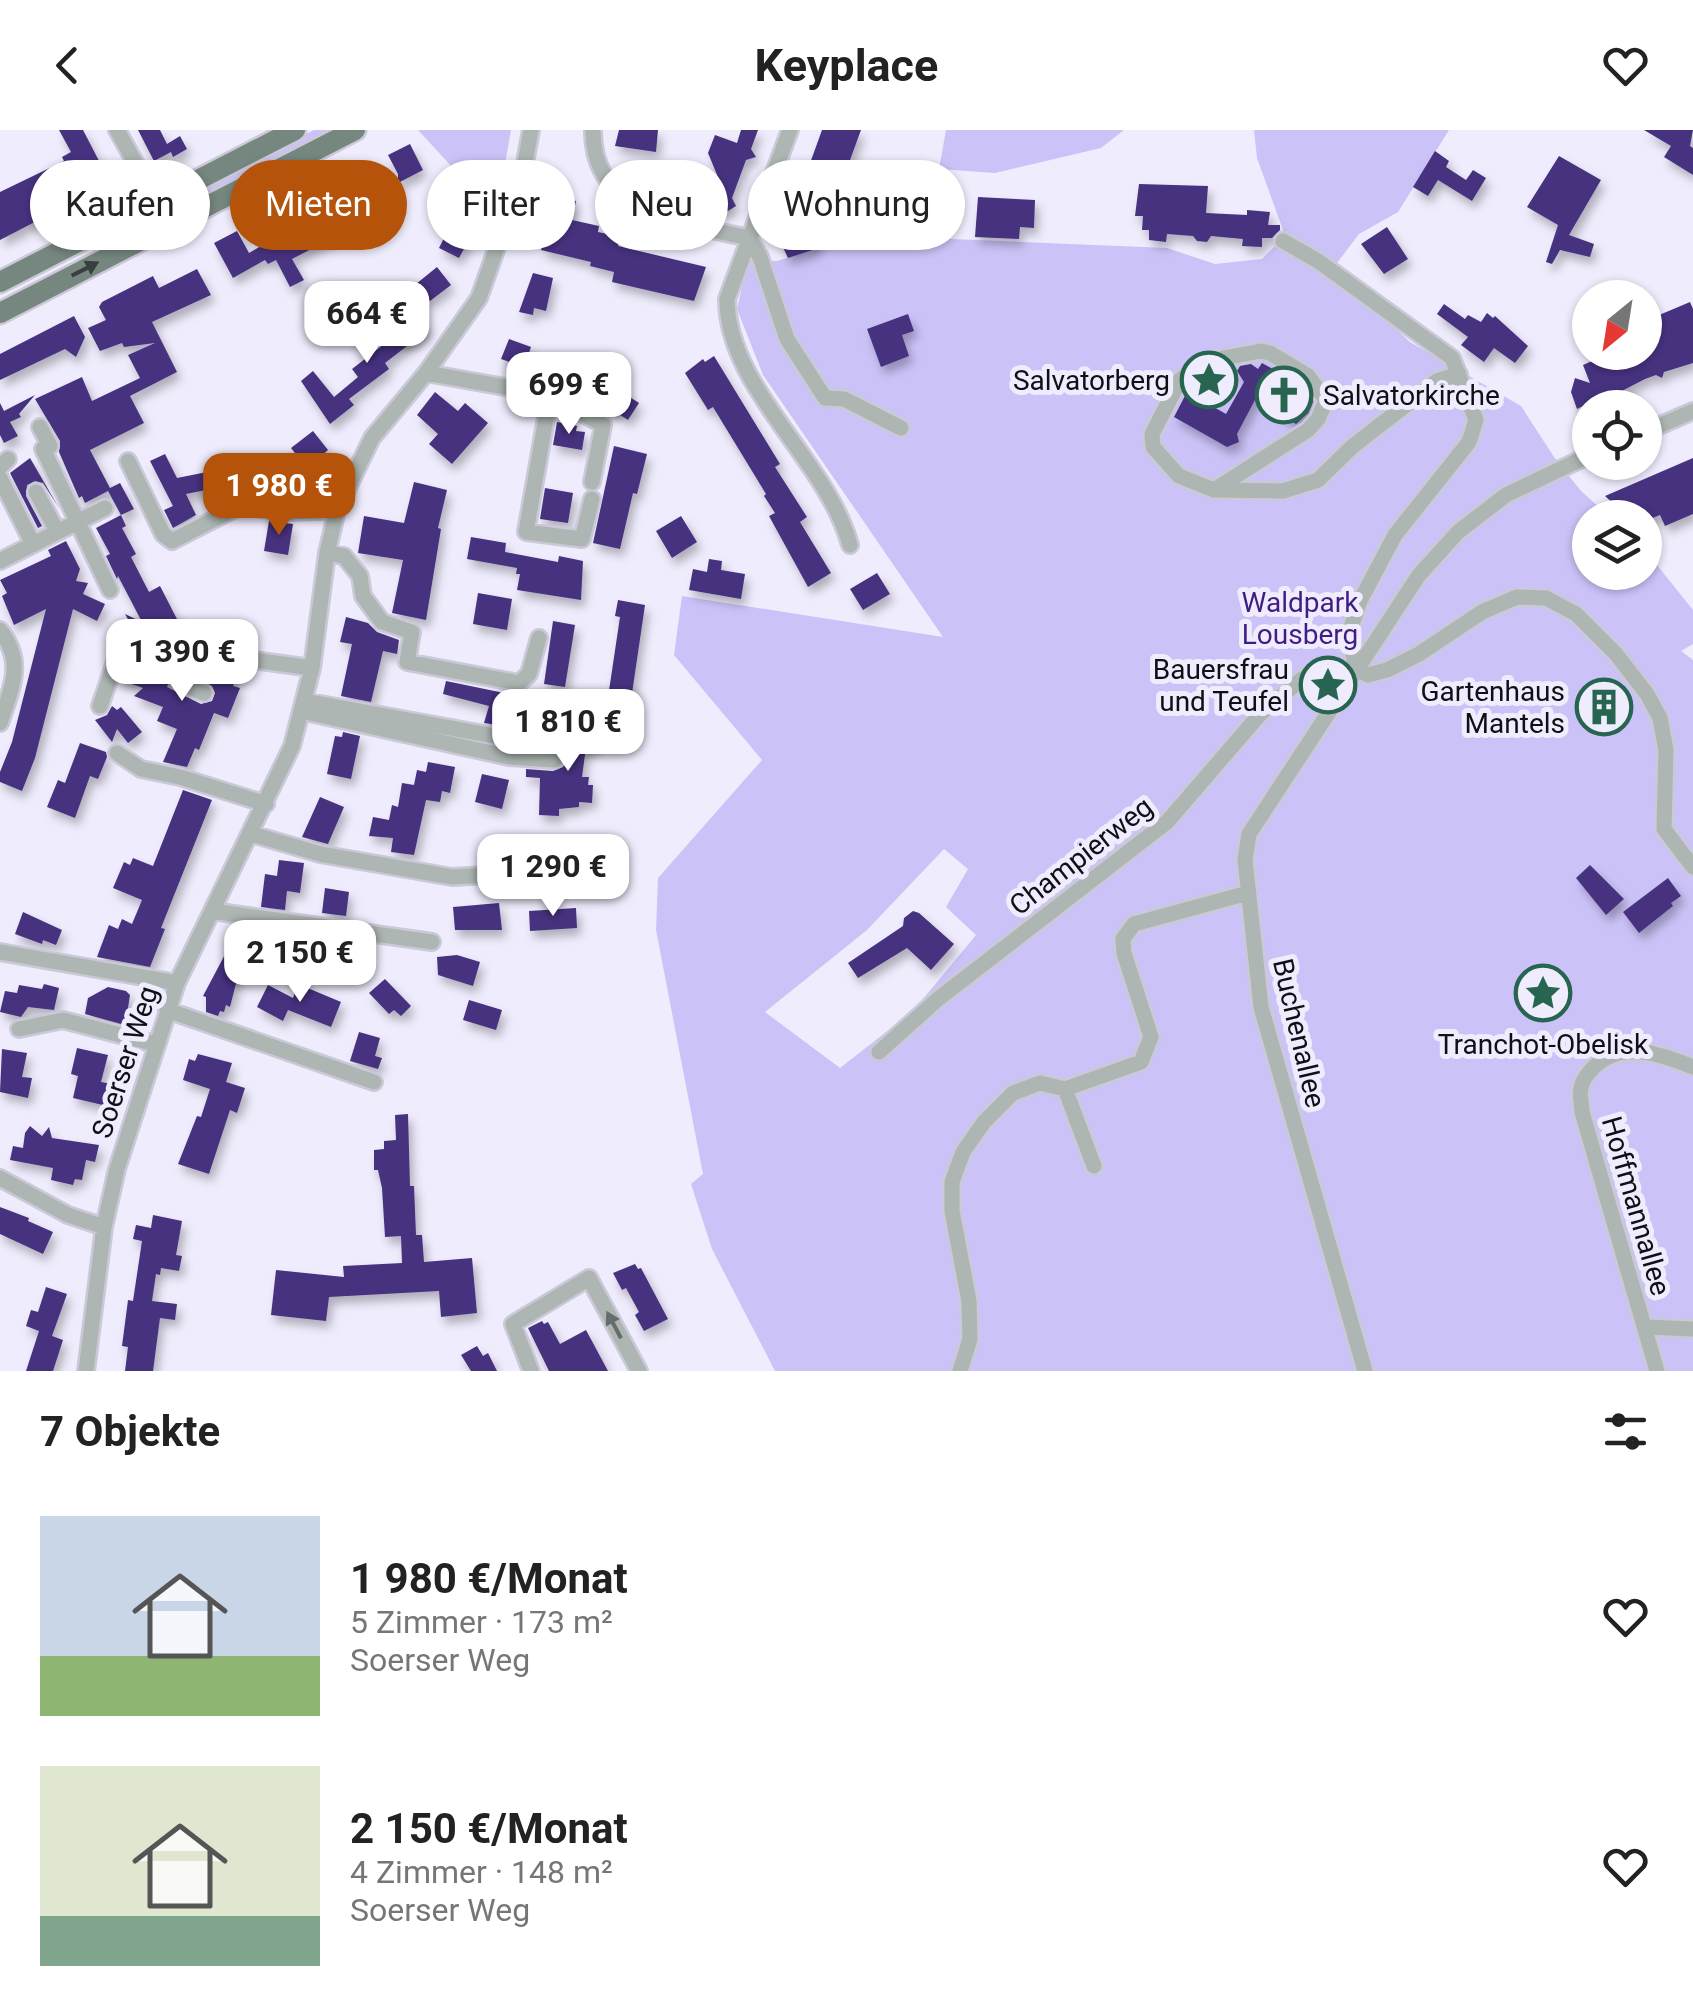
<!DOCTYPE html>
<html lang="de">
<meta charset="utf-8">
<style>
body{margin:0;font-family:Roboto,sans-serif;background:#f2f2f2;color:#222;height:100vh;display:flex;flex-direction:column;font-size:38px;white-space:nowrap}
*{box-sizing:border-box;margin:0}
p{font-size:32px;color:#767676}
.icon{flex:none;width:55px;height:55px;fill:none;stroke:currentColor;stroke-width:2;stroke-linecap:round;stroke-linejoin:round}
.map{position:relative;height:1241px;overflow:hidden}
.sheet{display:flex;flex-direction:column;background:#fff;flex:1}
.sheet>*{flex:none}
.banner{position:absolute;left:30px;top:30px;width:1000px;height:90px;display:flex;gap:20px}
.needle{width:65px;rotate:210deg}
.controls{position:absolute;left:1572px;top:150px;display:grid;gap:20px}
.controls a{display:grid;place-items:center;width:90px;height:90px;border-radius:50%;background:#fff;box-shadow:0 2px 8px #0004;font-size:50px}
.price{position:absolute;translate:-50% -85px;padding:0 22px;border-radius:20px;background:#fff;color:#222;font-size:32px;line-height:65px;filter:drop-shadow(0 2px 5px #0008)}
.price::after{content:'';position:absolute;left:50%;top:60px;width:30px;height:22px;margin-left:-15px;background:inherit;clip-path:polygon(0 0,100% 0,50% 100%)}
.price.current{background:#b45309;color:#fff}
ul{padding:0;list-style:none}
li{display:flex;align-items:center;gap:30px;height:250px;padding:0 40px}
li span{display:grid;place-items:center;flex:none;width:280px;height:200px;border-radius:0px;color:#555}
li>.icon{margin-inline-start:auto}
span .icon{width:120px;height:120px;fill:#fffc;stroke-width:1}
li b{font-size:42px}
h2{display:flex;justify-content:space-between;align-items:center;height:120px;padding:0 40px;font-size:42px}
.tag{padding:0 35px;border-radius:45px;background:#fff;box-shadow:0 2px 8px #0004;font-size:35px;line-height:90px}
.tag.current{background:#b45309;color:#fff}
header{display:flex;justify-content:space-between;align-items:center;height:130px;padding:0 40px;background:#fff;font-size:45px;font-weight:700}
.map>svg:first-child{display:block}
</style>
<header><svg class="icon" aria-label="back" viewBox="0 0 24 24"><path d="M15 5l-7 7 7 7"/></svg>Keyplace<svg class="icon" aria-label="heart" viewBox="0 0 24 24"><path d="M12 20l-8-8c-3-5 5-10 8-4 3-6 11-1 8 4z"/></svg></header>
<div class="map">
<svg width="1693" height="1241" viewBox="0 0 1693 1241">
<defs>
<filter id="shadow"><feDropShadow dx="4" dy="7" stdDeviation="5" flood-color="#0004"/></filter>
</defs>
<rect width="100%" height="100%" fill="#efedfd"/>
<path fill="#cbc2f7" fill-rule="evenodd" d="M314,0h25l-142,71h-20z
M418,0h93l-11,62 -46,-23z
M946,0h178l-23,18 -106,25 -56,-4z
M1254,0h195l-51,82 -39,22 -22,29 -50,-22 -30,-83z
M928,108l239,10 48,16 47,-5 13,-13 38,16 54,40 43,40 111,64 33,51 27,34 29,26 -20,1v54h55v-22l48,60v34l-12,7 12,9v711h-918l-63,-122 -21,-65 12,-10 -47,-244 2,-52 104,-118 -88,-105 8,-59 261,41 -180,-262 -26,-66 11,-49 29,1 64,-19zM944,719l24,20 -22,38 30,28 -63,76 -73,57 -75,-56 102,-82z"/>
<path fill="#473280" filter="url(#shadow)" d="M59,0h24l28,54 -28,15 -11,-21 -25,12 9,21 -56,29v-48l64,-31 -2,-4 9,-5z
M138,0h22l7,14 13,-8 7,13 -14,8 -2,-5 -17,9z
M619,0h39l-2,22 -41,-6z
M741,0h17l-7,19 5,8 -10,3 -14,38 4,8 -8,5 -17,-4 -48,-19 2,-3 -7,-3 5,-12 17,7 3,-8 37,13 -12,-29 7,-18 22,8z
M822,0h39l-22,60 15,5 -7,18 -15,-6 -16,42 -28,9 -9,-19 4,-1z
M1644,0h49l-3,16 3,2v27l-29,-18 7,-11z
M410,14l13,26 -25,13v-9l-10,-19z
M1435,21l14,10 -3,6 20,13 7,-10 13,8 -14,23 -34,-21 -10,16 -15,-9z
M1559,26l42,24 -32,55 25,9 -4,13 -30,-7 -8,14 -6,-2 12,-37 -31,-18z
M365,37l12,23 -27,15 10,19 -68,35 12,21 -14,7 -14,-27 -8,4 -3,-4 -32,18 -19,-35 23,-12 12,22 29,-17 -10,-20z
M1139,54l69,2 -2,27 41,2v-5l23,2 -2,13h12v5l-8,8h-10v9l-20,-1 1,-7 -32,-3 -4,6 -10,-1 -4,-5 -26,-2 -1,8 -17,-2v-10h-7l1,-14h-8z
M461,57l24,7 -12,38 -14,26 -20,-10 13,-26z
M554,65l22,6 -4,19 27,6 -1,6 23,5 -3,9 88,21 -12,34 -82,-19 2,-10 -24,-6 1,-4 -50,-12z
M978,67l57,3 -1,28 -14,-1 -1,12 -44,-2z
M1387,97l21,32 -24,15 -23,-30z
M437,137l14,18 -21,16 -14,-17z
M197,139l14,26 -59,27 25,50 -47,24 14,27 -54,27 20,38 10,-5 14,26 -13,6 5,11 -4,2 14,26 -5,3 18,35 11,-6 19,37 -8,4 -29,-5 8,4 -1,8 -14,-2 -10,-18 17,8 -24,-46 -1,3 -11,-23 4,-2 -14,-26 25,-13 -13,-24 -23,12 -3,-7 -3,2 -20,-46 1,-11 -25,-42 47,-22 10,24 48,-23 -12,-23 27,-12 -31,4 -2,-4 -22,8 -12,-23 18,-8 -7,-13 3,-5 51,-26 6,12z
M533,143l20,5 -7,33 -12,-3 -1,7 -14,-3z
M1690,172l3,7v54l-29,9 -2,6 -6,-3 -11,4 -56,29 -2,-4 -10,5 -6,-17 4,-14 15,5 -7,-18 9,-4 -3,-9h56v-31z
M1444,174l21,15 3,-4 13,7 6,-9 6,5 2,-2 33,30 -13,17 -21,-15 -10,14 -23,-17 7,-8 -31,-23z
M412,177l17,22 -44,34 4,6 -40,30 5,6 -24,19 -29,-43 12,-10 21,26 24,-20 -6,-8 36,-28 -7,-10z
M908,184l6,17 -12,4 7,21 -28,11 -14,-38z
M74,186l11,21 -9,20 -11,-8 -65,31v-26z
M509,209l22,8 -7,20 -23,-8z
M714,226l66,108 -5,3 32,50 -7,5 31,51 -23,14 -39,-71 6,-3 -11,-17 2,-2 -53,-87 -5,3 -23,-37 18,-14 2,3z
M1262,233l38,21 13,18 -5,11 -12,11 -40,-26 -19,36 2,8 -12,5 -53,-30 13,-25 39,22 18,-32 -7,-11 3,-5 11,-2 7,5z
M611,255l28,18 -11,17 -28,-18z
M435,262l23,19 7,-8 23,20 -36,41 -23,-20 9,-10 -21,-19z
M35,265l-16,19 2,3 -11,5 8,14 -14,7 -4,-8v-32l4,8z
M557,292l20,4 -1,5 9,1 -3,18 -29,-5z
M313,301l15,19 -21,18 -16,-20z
M614,316l33,8 -10,40 -4,-1 -13,56 -27,-6z
M165,324l12,24 45,-9 4,17 -40,8 10,21 -23,13 -9,-18 9,-4 -23,-45z
M30,328l29,50 -16,-25 -8,-2 -8,4 -1,11 16,30 -4,2 -28,-55z
M274,328l12,24 10,3 -4,16 -24,-3 -5,-8 -4,2 -2,-4 -23,8 -10,-19 27,-14 2,5z
M1693,328v56l-28,12 -5,-11 -15,6v-3h-16l-24,-22z
M414,352l33,8 -9,38 3,1 -15,91 -34,-7 11,-53 -45,-7 6,-37 40,7z
M545,358l28,5 -5,30 -28,-4z
M681,386l16,26 -25,16 -16,-27z
M269,391l24,3 -5,31 -24,-4z
M471,407l35,6 -1,9 53,10 1,-6 24,5 -2,39 -64,-10 3,-16h-4l1,-6 -50,-9z
M66,411l14,28 -4,12 12,2 -5,11 22,10 -8,17 -24,-12 -38,149 -13,33 -22,-9v-10l12,-30 34,-133 -32,16 -12,-29 5,-3 -7,-13 51,-24 -3,-6z
M709,429l13,2 -1,9 24,4 -4,25 -52,-9 4,-21 14,3z
M877,443l13,21 -27,16 -13,-21z
M478,463l34,6 -5,31 -34,-6z
M618,470l27,5 -15,102 -23,-3 13,-87 -5,-1z
M346,487l22,6 9,9 22,8 -2,14 -14,-3 -12,51 -30,-6 11,-52 -12,-2z
M553,491l22,4 -10,62 -21,-3z
M129,525l45,14 -7,18 34,17 11,-3 3,-8 -3,-7 -13,-7 5,-14 33,9 -4,12 7,2 -12,30 -14,-5 -15,37 -4,-2 -8,19 -24,-5 14,-33 -20,-8 6,-14 -29,-11 9,-8 -22,-8z
M446,551l63,13 -5,32 -20,-3 5,-17 -46,-12z
M112,576l5,4 4,-3 21,25 -14,11 -11,-14 -5,13 -17,-22 12,-5z
M571,590l28,5 -5,24 -8,-2 -4,30h7l-1,8h5l-1,18 -13,-1v5l-20,2v7l-20,-1 1,-37 -14,-1v-8l27,2 10,-4 8,-16 -3,-11z
M343,602l17,4 -9,43 -24,-5 8,-38 7,1z
M80,613l26,9 1,5 -9,22 -8,-3 -15,42 -28,-11 11,-27 7,3z
M428,632l27,5 -5,26 -8,-2 -2,11 -14,-2 -12,55 -23,-3 2,-14 -24,-2 4,-19 16,3 3,-15 6,2 4,-24 12,2 3,-15 9,2z
M482,644l27,6 -7,29 -27,-7z
M183,660l29,10 -51,128 4,1 -15,38 -53,-10 12,-32 9,4 4,-10 10,5 10,-24 -29,-12 11,-26 6,3 3,-7 20,8z
M320,667l24,10 -16,37 -26,-7z
M508,716h20v7l39,-1v3h8l1,13h-9l1,3 -36,1 -4,-11h-20z
M279,730l25,3 -4,30 -13,-2 -2,19 -24,-3 4,-33 12,2z
M1590,735l34,34 -18,16 -30,-37z
M1668,748l13,18 -10,7 2,3 -34,27 -16,-21z
M325,758l24,4 -3,24 -24,-3z
M499,773l3,27h-47l-2,-23z
M576,778l1,20 -47,3 -1,-20z
M913,781l6,2 35,31 -23,26 -24,-22 -49,30 -10,-15 55,-37 1,-8z
M23,782l39,18 -6,15 -13,-5 -1,4 -27,-10z
M237,796l21,3 -4,22 -10,15 -3,-2 -11,43 -4,-2 -2,7 -4,-1 -2,5 -12,-4v-15l-3,-1 26,-49z
M284,804l20,9 -8,26 -22,-10z
M457,825l23,7 -7,24 -35,-11 -1,-18z
M385,849l26,27 -10,10 -7,-6 -5,4 -20,-21z
M44,854l15,4 -5,22 -26,-3 -7,10 -21,-5 5,-21 12,2 2,-8 23,4z
M298,854l43,18 -10,25 -43,-17 -5,11 -26,-14 11,-22 25,13z
M108,857l18,4 4,4 -4,26 -5,3 -36,-10 3,-16z
M469,870l33,10 -6,20 -33,-10z
M359,902l21,6 -5,18 7,2 -4,11 -28,-8z
M77,918l31,7 -7,27 11,2 -5,22 -34,-8 5,-22 -7,-2z
M2,919l25,4 -5,24 10,1 -4,20 -28,-6z
M198,924l34,9 -6,19 19,6 -8,25 -7,-3 -21,64 -31,-10 19,-48 4,1 9,-28 -27,-9 6,-21 6,2z
M408,984l2,72h4l2,49h6l2,27 48,-4 5,55 -36,4 -2,-26 -110,6 -3,24 -55,-6 5,-45 68,7 -1,-11 59,-3 -1,-27 -16,1 -3,-49 -4,-18h-4v-20l10,-1v-8l12,-1 -1,-25z
M30,996l12,10 7,-9 3,11 47,7 -4,17 -9,-2 -4,20 -7,-1 -2,6 -22,-5 2,-12 -43,-8 3,-14 10,2 2,-15z
M0,1077l29,11 -1,3 25,11 -10,22 -43,-20z
M153,1085l29,6 -6,34 6,1 -3,15 -18,-3 -1,7 -4,-1 -4,27 25,3 -2,16 -15,-2 -7,53h-28l3,-24 -6,-1 6,-46 5,1 9,-60 -9,-2 3,-14 15,3z
M635,1134l3,5 3,-1 27,51 -24,12 -9,-16 4,-3 -13,-24 -4,2 -9,-17z
M46,1157l21,7 -15,42 11,4 -10,31h-27l13,-40 -13,-5 5,-16 7,2z
M542,1191l2,3 4,-2 12,22 26,-14 22,41h-59l-21,-43z
M477,1216l6,10 5,-3 9,18h-26l-10,-16z"/>
<g fill="none" stroke-linecap="round" stroke-linejoin="round">
<g stroke="#cbc9d8" stroke-width="20">
<path id="minor" d="M117,0l53,95
M593,0c-1,86 92,93 156,108
M790,0l-63,169c0,89 100,161 123,246
M749,108l11,19 27,82 38,59 19,1 57,29
M1283,111l35,20 134,97 24,62 -7,22 -74,93 -35,66 -10,29 5,38
M426,243l124,22 53,30 -11,57
M550,265l-24,137 56,7 10,-40
M40,297l10,19 -7,3 67,141
M1645,302l48,-21
M128,331l35,73 9,7 68,-35 49,6 48,-2
M0,337l8,-8
M0,348l33,66
M1214,360l94,-60 10,-11 8,-19 -18,-24 -38,-23 -9,-2 -53,10 -28,19 -28,54 1,13 26,29 35,14 69,1 35,-11 35,-34 84,-65 22,-7
M36,362l21,39
M327,423l17,3 16,20 3,20 19,26 30,10 -5,30 112,21 10,-9 10,-36
M0,431l105,-53
M0,500c25,32 12,57 0,93
M196,522l-11,33 19,8
M304,571l256,47
M100,576l22,-64 190,26
M301,581l208,46 45,3
M117,623l24,16 39,8 86,27
M252,704l68,20 132,23 69,-4
M212,781l220,31
M0,822l177,31
M167,880l207,72
M19,899l44,-9 92,24
M879,922l59,-53 229,-177 94,-109 41,-34 14,-8 39,-3 13,7 19,-5 32,-16 63,-42 35,-15 29,1 30,16 40,40 31,40 13,24 6,32 -2,79 29,38
M1065,959l29,77
M0,1048l68,37 36,12
M1645,1197l48,2
M86,1241l18,-144 13,-58 60,-186 115,-237 20,-78 15,-115 10,-43 35,-72 54,-65 53,-75 44,-124 8,-44
M531,1241l-18,-47 76,-46 50,93
M960,1241l10,-32 -1,-38 -17,-90v-29l11,-30 21,-30 29,-29 27,-10 25,6 76,-27 10,-25 -27,-84 -1,-14 11,-15 114,-31
M1365,1241l-104,-364 -16,-147 4,-26 170,-259 39,-43 48,-37 84,-40
M1657,1241l-75,-259c0,-7 -3,-17 -1,-24 1,-8 7,-15 13,-21 28,-27 67,-13 99,0"/>
</g>
<g stroke="#cbc9d8" stroke-width="25">
<path id="major" d="M0,152l295,-152
M0,183l355,-183"/>
</g>
<use href="#minor" stroke="#adb6b2" stroke-width="15"/>
<use href="#major" stroke="#75877f" stroke-width="20"/>
</g>
<defs><path id="oneway-solid" d="M-6-.8H1V-3.2L6.5 0L1 3.2V.8H-6Z" transform="scale(2.5)"/></defs>
<use fill="#383f3f" href="#oneway-solid" transform="translate(85 139) rotate(-27)"/>
<use fill="#666b6b" href="#oneway-solid" transform="translate(614 1195) rotate(-118)"/>
<defs>
<g id="sight-ring" transform="scale(2.875)"><circle r="9.5" fill="#efedfd" stroke="#286551" stroke-width="1.5"/><path d="M0-6L1.8-2.2L6-1.7L2.9 1.2L3.7 5.4L0 3.3L-3.7 5.4L-2.9 1.2L-6-1.7L-1.8-2.2Z" fill="#286551"/></g>
<g id="church-ring" transform="scale(2.875)"><circle r="9.5" fill="#efedfd" stroke="#286551" stroke-width="1.5"/><path d="M-1.2-6h2.4v3.5h3.3v2.4h-3.3V6h-2.4V-.1h-3.3v-2.4h3.3Z" fill="#286551"/></g>
<g id="building-ring" transform="scale(2.875)"><circle r="9.5" fill="#efedfd" stroke="#286551" stroke-width="1.5"/><path d="M-4-6H4V6H1V3H-1V6H-4ZM-2.5-4.3h1.7v1.8h-1.7ZM.8-4.3h1.7v1.8H.8ZM-2.5-1h1.7V.8h-1.7ZM.8-1h1.7V.8H.8Z" fill="#286551"/></g>
</defs>
<g fill-rule="evenodd">
<use href="#sight-ring" x="1209" y="250"/>
<use href="#church-ring" x="1284" y="265"/>
<use href="#sight-ring" x="1328" y="555"/>
<use href="#building-ring" x="1604" y="577"/>
<use href="#sight-ring" x="1543" y="863"/>
</g>
<g text-anchor="middle" dominant-baseline="central" stroke-width="10" stroke-linejoin="round" paint-order="stroke">
<g font-size="28" fill="#100f15" stroke="#efedfd" text-anchor="end">
<text x="1170" y="250">Salvatorberg</text>
<text x="1323" y="265" text-anchor="start">Salvatorkirche</text>
<text x="1289" y="539">Bauersfrau<tspan x="1289" dy="32">und Teufel</tspan></text>
<text x="1565" y="561">Gartenhaus<tspan x="1565" dy="32">Mantels</tspan></text>
<text x="1543" y="914" text-anchor="middle">Tranchot-Obelisk</text>
</g>
<g font-size="28" fill="#401d82" stroke="#efedfd">
<text x="1300" y="472">Waldpark<tspan x="1300" dy="32">Lousberg</tspan></text>
</g>
<g font-size="28" fill="#100f15" stroke="#efedfd">
<text transform="translate(1081 726) rotate(-38)">Champierweg</text>
<text transform="translate(1299 903) rotate(77)">Buchenallee</text>
<text transform="translate(125 932) rotate(-72)">Soerser Weg</text>
<text transform="translate(1636 1076) rotate(74)">Hoffmannallee</text>
</g>
</g>
</svg>
<div class="controls">
<a><svg class="needle" viewBox="-14 -14 28 28"><path d="M0-13l5 13h-10z" fill="#e53935"/><path d="M0 13l5-13h-10z" fill="#767676"/></svg></a>
<a><svg class="icon" aria-label="locate" viewBox="0 0 24 24"><circle cx="12" cy="12" r="6"/><path d="M12 2v4M12 18v4M2 12h4M18 12h4"/></svg></a>
<a><svg class="icon" aria-label="layers" viewBox="0 0 24 24"><path d="M12 4l9 5-9 5-9-5zM3 14l9 5 9-5"/></svg></a>
</div>
<b class="price" style="left:367px;top:236px">664 €</b>
<b class="price" style="left:569px;top:307px">699 €</b>
<b class="price current" style="left:279px;top:408px">1 980 €</b>
<b class="price" style="left:182px;top:574px">1 390 €</b>
<b class="price" style="left:568px;top:644px">1 810 €</b>
<b class="price" style="left:553px;top:789px">1 290 €</b>
<b class="price" style="left:300px;top:875px">2 150 €</b>
<div class="banner">
<a class="tag">Kaufen</a>
<a class="tag current">Mieten</a>
<a class="tag">Filter</a>
<a class="tag">Neu</a>
<a class="tag">Wohnung</a>
</div>
</div>
<section class="sheet">
<h2>7 Objekte<svg class="icon" aria-label="filters" viewBox="0 0 24 24"><path d="M4 7h16M4 17h16"/><circle cx="9" cy="7" r="2"/><circle cx="15" cy="17" r="2"/></svg></h2>
<ul>
<li><span style="background:linear-gradient(#c9d6e8 70%,#8fb573 0)"><svg class="icon" aria-label="home" viewBox="0 0 24 24"><path d="M3 11l9-7 9 7M6 9v11h12V9"/></svg></span><div><b>1 980 €/Monat</b><p>5 Zimmer · 173 m²</p><p>Soerser Weg</p></div><svg class="icon" aria-label="heart" viewBox="0 0 24 24"><path d="M12 20l-8-8c-3-5 5-10 8-4 3-6 11-1 8 4z"/></svg></li>
<li><span style="background:linear-gradient(#dfe7d0 75%,#7fa58c 0)"><svg class="icon" aria-label="home" viewBox="0 0 24 24"><path d="M3 11l9-7 9 7M6 9v11h12V9"/></svg></span><div><b>2 150 €/Monat</b><p>4 Zimmer · 148 m²</p><p>Soerser Weg</p></div><svg class="icon" aria-label="heart" viewBox="0 0 24 24"><path d="M12 20l-8-8c-3-5 5-10 8-4 3-6 11-1 8 4z"/></svg></li>
</ul>
</section>
